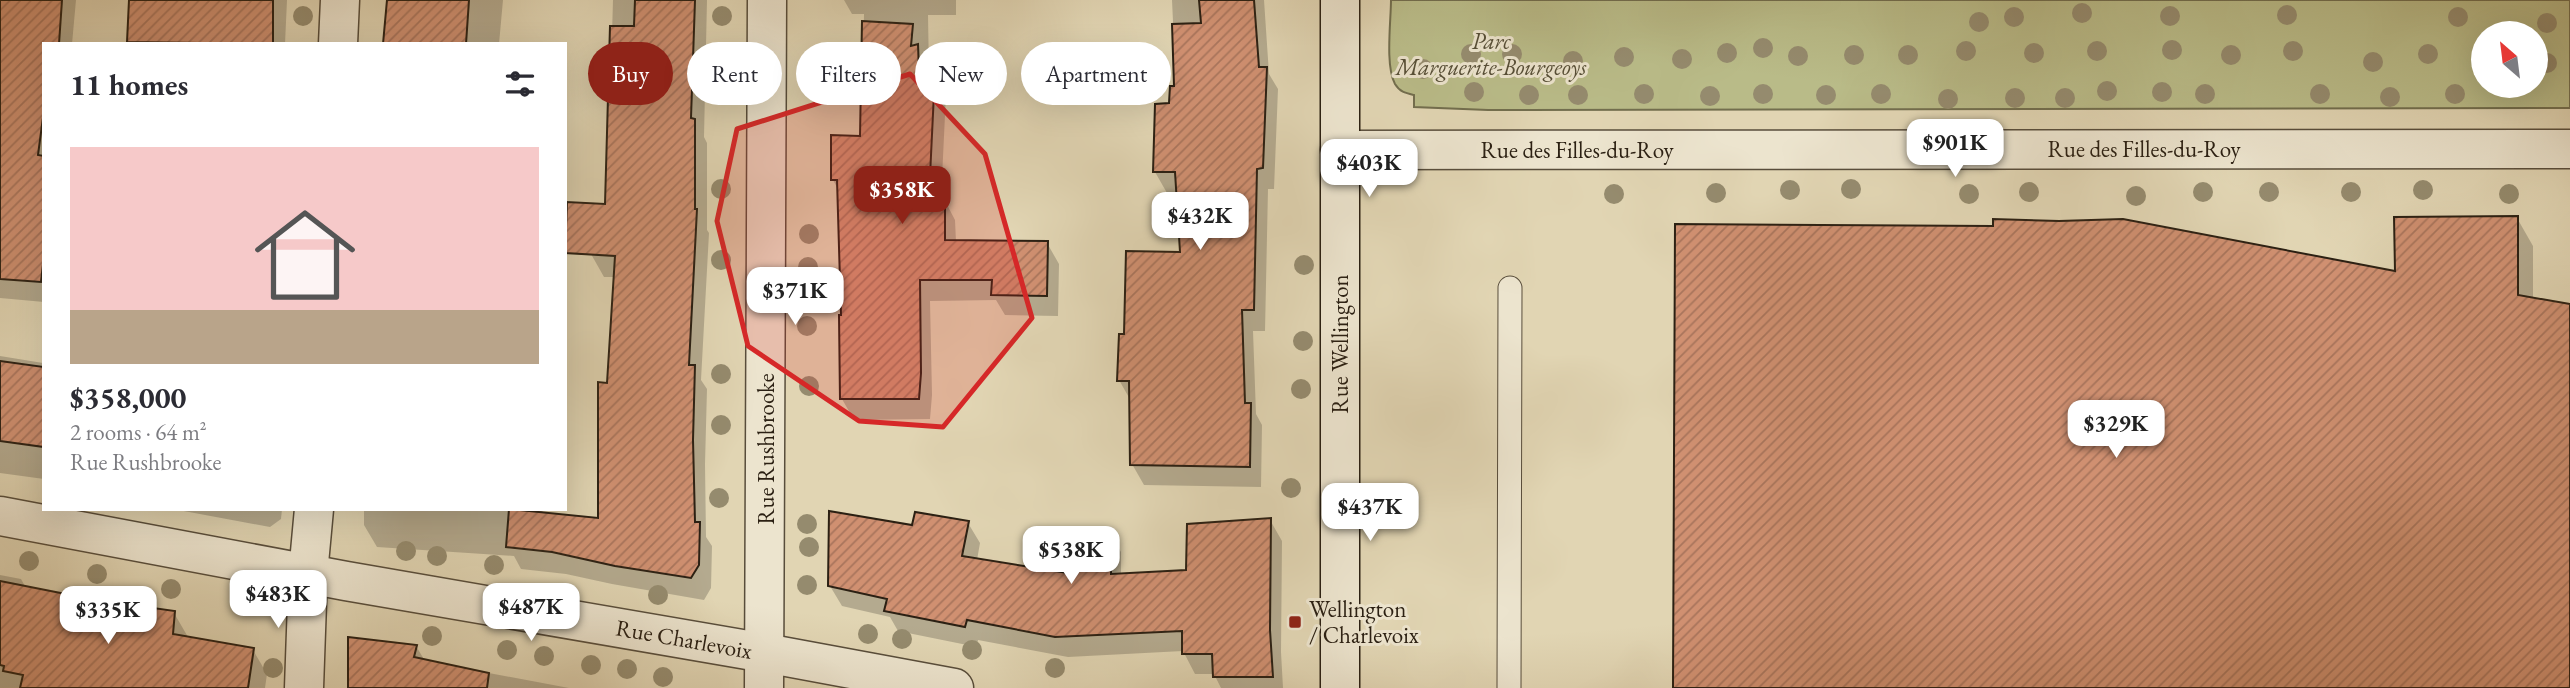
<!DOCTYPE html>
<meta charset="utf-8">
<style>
body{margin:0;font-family:"EB Garamond",serif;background:#f7f7f7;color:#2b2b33;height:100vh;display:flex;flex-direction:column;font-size:26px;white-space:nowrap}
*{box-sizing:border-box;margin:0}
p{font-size:23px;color:#7c7c81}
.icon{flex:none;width:38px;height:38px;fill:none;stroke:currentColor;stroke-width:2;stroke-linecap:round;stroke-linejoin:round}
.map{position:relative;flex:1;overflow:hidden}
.panel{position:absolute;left:42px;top:42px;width:525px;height:469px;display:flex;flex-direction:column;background:#fff;border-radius:0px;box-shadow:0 7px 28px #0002}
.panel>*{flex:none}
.banner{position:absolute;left:588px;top:42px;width:665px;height:63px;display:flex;gap:14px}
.needle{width:46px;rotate:332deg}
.buttons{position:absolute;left:2471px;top:21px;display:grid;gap:14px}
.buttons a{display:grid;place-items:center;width:77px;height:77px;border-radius:50%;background:#fff;box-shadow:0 7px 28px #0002;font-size:35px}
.price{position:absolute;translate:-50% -60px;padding:0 16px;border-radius:14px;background:#fff;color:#222;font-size:23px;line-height:46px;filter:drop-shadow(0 2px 4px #0008)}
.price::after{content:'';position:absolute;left:50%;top:42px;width:21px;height:16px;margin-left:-10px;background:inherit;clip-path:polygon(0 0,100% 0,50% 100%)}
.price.current{background:#8f2418;color:#fff}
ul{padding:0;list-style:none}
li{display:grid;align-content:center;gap:14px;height:371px;padding:0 28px}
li+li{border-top:2px solid #e1e1e2}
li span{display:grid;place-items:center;height:217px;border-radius:0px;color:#555}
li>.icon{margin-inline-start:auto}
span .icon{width:126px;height:126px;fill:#fffc;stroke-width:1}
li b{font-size:30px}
h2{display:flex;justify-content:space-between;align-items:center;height:84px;padding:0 28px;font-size:30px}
.chip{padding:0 24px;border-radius:32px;background:#fff;box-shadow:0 7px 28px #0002;font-size:24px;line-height:63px}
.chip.current{background:#8f2418;color:#fff}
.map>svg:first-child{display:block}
</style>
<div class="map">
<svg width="2570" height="688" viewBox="0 0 2570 688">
<defs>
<pattern id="building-hatch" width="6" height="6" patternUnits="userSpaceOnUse" patternTransform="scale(1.75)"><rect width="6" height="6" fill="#d09071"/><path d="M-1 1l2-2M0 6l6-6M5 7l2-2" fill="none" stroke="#a9755c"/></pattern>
</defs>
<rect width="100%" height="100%" fill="#e1d5b3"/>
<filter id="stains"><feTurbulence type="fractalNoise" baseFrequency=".00286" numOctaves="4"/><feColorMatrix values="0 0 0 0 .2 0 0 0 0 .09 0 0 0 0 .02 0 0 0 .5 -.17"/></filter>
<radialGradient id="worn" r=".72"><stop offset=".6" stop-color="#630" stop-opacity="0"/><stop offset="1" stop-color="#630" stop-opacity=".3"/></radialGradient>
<path fill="#b9bb88" stroke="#726e4e" stroke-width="2" fill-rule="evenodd" d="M1391,0h1179v108l-1082,2 -74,-3v-12c-9,-2 -14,-3 -19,-11 -10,-18 -4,-63 -4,-84zM2483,33h53v53h-53z"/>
<path fill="#0003" d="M0,0h76l-4,44h-28v258l-44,-4z
M131,0h156l-2,44h-155z
M407,0h96l-4,44h-114z
M613,0h94l-3,137 3,6v87l2,3 -8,147 6,9 -2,75 1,73 6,9 -1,42 -7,12 -92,-16 -46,-10 -45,-5 -7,-13 -137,-9 -13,-22v-16h179l-1,5 58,6 15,-243h-11l-13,-23 16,-48z
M844,0h112v15h-28l1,58h5l12,21 -5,105h3l11,21 1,22 91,1 12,21 -1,52 -53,-1 -9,-15 -66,1 2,94 -2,24 -76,1 -12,-21 -3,-208 -6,-11 29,-42 2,-124h-12z
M1172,0h92l5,74 9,15 -4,100h-6l-3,142h-12l3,83 6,11 -1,62 -117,-2 -12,-21 -1,-63 -12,-21 7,-44 56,-83 -4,-61 -11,1 -12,-21 21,-85z
M2517,218l16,28v53l37,7v382h-895l721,-415z
M44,354v125l-44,-6v-117l43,7z
M173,509h109l-1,10 -11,8z
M1270,520l12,21 -1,111 2,36h-62l-7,-14h-19l-12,-23 -115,6 -90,-17 -1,7 -79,-16 -8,-14 -48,-11 -12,-20 84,-59 54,-4 12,20 -3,17 93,15 39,-44 12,21v23l67,-3z
M0,575l21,4 5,9 148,25 14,24 65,13 14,24 -2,14h-265z
M416,646l9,15 144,27h-220z"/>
<path fill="url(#building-hatch)" stroke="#2b2013" stroke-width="2" d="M0,0h62l-3,44h-15v66l-6,45 6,1v99l-3,27 -41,-3z
M129,0h144v44l-146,-2z
M387,0h82l-3,44h-83z
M635,0h60l-4,118 4,1v90h2l-8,156h6l-2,75 2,82h5l-1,43 -8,13 -76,-12 -63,-14 -46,-5 3,-38 89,9v-136l9,1 8,-127 -50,-3 2,-51 38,2 5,-178h24z
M1199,0h55l5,67h8l-4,101 -6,1 -3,141h-12l3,93h6l-1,64 -120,-2 -1,-84h-12l2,-47h5l2,-83 54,1 -5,-80h-22l2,-68 14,-1 1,-17h4l-2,-62 29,-1z
M862,21l51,3 -2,22 7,-2 1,28h16l-6,125h16v43l103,1 -1,55 -56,-1 1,-15h-72l1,93 -2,26h-79l-1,-84h2l-4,-135h-6v-45l29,1z
M2518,216v79l52,9v384h-897l2,-464 318,2v-7l66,2 64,-2 272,52 -1,-54z
M0,361l44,6v80l-44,-6z
M829,511l83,14 3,-13 54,9 -7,35 106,17 -4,-40 46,-4 1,45 75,-4 1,-46 84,-6 -1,112 3,47h-60l-1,-23h-30v-23l-127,6 -88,-17 -2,7 -81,-16 3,-12 -59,-13z
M0,581l96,19 79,11 -2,23 81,14 -6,40h-228l3,-13 -20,-4 1,-5 -4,-1z
M348,637l69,8 -3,12 75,16 -2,15h-139z"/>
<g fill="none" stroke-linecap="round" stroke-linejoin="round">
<g stroke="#584d3b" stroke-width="25">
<path id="service" d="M1509,688l1,-400"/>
</g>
<g stroke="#584d3b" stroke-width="41">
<path id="minor" d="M338,44l2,-44
M1340,150l1230,-1
M304,688l4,-114 6,-65
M764,688l3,-688"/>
</g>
<g stroke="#584d3b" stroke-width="41">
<path id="tertiary" d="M0,516l346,65 419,72 189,35"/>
</g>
<g stroke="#2b2013" stroke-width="41">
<path id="secondary" d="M1340,688v-688"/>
</g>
<use href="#service" stroke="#ece4ce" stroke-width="23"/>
<use href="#minor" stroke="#ece4ce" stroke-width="38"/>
<use href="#tertiary" stroke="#ece4ce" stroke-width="38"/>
<use href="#secondary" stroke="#ece4ce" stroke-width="38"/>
</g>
<g fill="#958b6e">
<circle cx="2082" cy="13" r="10"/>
<circle cx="2287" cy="15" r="10"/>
<circle cx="303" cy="16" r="10"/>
<circle cx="722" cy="16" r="10"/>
<circle cx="2170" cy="16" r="10"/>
<circle cx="2014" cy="17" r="10"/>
<circle cx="2458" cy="17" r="10"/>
<circle cx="1979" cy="22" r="10"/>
<circle cx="2547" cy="23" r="10"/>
<circle cx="1763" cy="48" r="10"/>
<circle cx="2172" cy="50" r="10"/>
<circle cx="1966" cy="51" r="10"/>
<circle cx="2097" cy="51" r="10"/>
<circle cx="2293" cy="51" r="10"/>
<circle cx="1727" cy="53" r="10"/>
<circle cx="2034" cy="53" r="10"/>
<circle cx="1471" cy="54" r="10"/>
<circle cx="1512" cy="54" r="10"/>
<circle cx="2428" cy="54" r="10"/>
<circle cx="1854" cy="55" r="10"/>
<circle cx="1908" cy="55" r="10"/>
<circle cx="2231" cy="55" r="10"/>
<circle cx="1798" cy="56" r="10"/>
<circle cx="1624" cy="57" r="10"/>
<circle cx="1682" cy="59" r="10"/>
<circle cx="1573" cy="61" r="10"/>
<circle cx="2373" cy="62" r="10"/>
<circle cx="2547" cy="63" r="10"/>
<circle cx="1423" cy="69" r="10"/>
<circle cx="721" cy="78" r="10"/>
<circle cx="2107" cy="91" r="10"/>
<circle cx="1474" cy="92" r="10"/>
<circle cx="2162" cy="92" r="10"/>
<circle cx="1644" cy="94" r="10"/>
<circle cx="1763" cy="94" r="10"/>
<circle cx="1881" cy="94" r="10"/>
<circle cx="2205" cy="94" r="10"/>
<circle cx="2320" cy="94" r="10"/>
<circle cx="2455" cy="94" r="10"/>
<circle cx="1529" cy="95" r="10"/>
<circle cx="1578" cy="95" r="10"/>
<circle cx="1826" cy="95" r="10"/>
<circle cx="1710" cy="96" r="10"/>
<circle cx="2390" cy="97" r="10"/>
<circle cx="2015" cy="98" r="10"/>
<circle cx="2065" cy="98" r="10"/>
<circle cx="1948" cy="99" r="10"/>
<circle cx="721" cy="189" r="10"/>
<circle cx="1851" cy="189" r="10"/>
<circle cx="1790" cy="190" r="10"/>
<circle cx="2423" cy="190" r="10"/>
<circle cx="2029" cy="192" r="10"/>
<circle cx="2203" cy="192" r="10"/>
<circle cx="2269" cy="192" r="10"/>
<circle cx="2351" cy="192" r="10"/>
<circle cx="1716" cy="193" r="10"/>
<circle cx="1614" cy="194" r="10"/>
<circle cx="1969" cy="194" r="10"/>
<circle cx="2509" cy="194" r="10"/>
<circle cx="2136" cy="196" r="10"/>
<circle cx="809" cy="234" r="10"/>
<circle cx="721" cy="260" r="10"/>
<circle cx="1304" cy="265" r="10"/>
<circle cx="808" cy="267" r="10"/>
<circle cx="807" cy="326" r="10"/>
<circle cx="1303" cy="341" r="10"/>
<circle cx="721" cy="374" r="10"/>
<circle cx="809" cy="386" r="10"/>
<circle cx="1301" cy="389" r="10"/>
<circle cx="721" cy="425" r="10"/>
<circle cx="1291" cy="488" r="10"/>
<circle cx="719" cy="498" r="10"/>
<circle cx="807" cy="524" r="10"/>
<circle cx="809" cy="547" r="10"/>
<circle cx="406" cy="551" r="10"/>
<circle cx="437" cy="556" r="10"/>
<circle cx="29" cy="561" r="10"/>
<circle cx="494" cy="565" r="10"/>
<circle cx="97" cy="574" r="10"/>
<circle cx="807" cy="585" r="10"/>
<circle cx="171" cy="589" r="10"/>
<circle cx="658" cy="595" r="10"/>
<circle cx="868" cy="634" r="10"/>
<circle cx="432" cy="636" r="10"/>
<circle cx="902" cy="639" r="10"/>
<circle cx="507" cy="650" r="10"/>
<circle cx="972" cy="650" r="10"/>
<circle cx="544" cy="656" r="10"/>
<circle cx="591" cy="665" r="10"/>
<circle cx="273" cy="668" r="10"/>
<circle cx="1055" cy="668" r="10"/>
<circle cx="627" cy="669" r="10"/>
<circle cx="663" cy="677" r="10"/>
</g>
<path fill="#d62828" fill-opacity="0.2" stroke="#d62828" stroke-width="5" stroke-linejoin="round" d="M910,74l75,80 47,164 -89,109 -84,-6 -111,-75 -31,-125 20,-92z"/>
<rect fill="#8f2418" stroke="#ece4ce" stroke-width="2.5" x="1288" y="615" width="14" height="14" rx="3.5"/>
<g text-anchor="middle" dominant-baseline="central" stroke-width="6" stroke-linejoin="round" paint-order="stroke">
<g font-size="23" font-style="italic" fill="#564e36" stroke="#ece4ce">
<text x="1491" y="41">Parc<tspan x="1491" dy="26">Marguerite-Bourgeoys</tspan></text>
</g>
<g font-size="23" fill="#2b2013" stroke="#ece4ce">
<text x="2144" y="149">Rue des Filles-du-Roy</text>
<text x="1577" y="150">Rue des Filles-du-Roy</text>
<text transform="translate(1340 344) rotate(-90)">Rue Wellington</text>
<text transform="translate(766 449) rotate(-90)">Rue Rushbrooke</text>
<text transform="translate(684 639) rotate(10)">Rue Charlevoix</text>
</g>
<g font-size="23" fill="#2b2013" stroke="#ece4ce" text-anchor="start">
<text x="1309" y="609">Wellington<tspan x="1309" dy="26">/ Charlevoix</tspan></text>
</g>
</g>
<rect width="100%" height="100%" filter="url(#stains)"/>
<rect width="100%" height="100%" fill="url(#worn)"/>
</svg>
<div class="buttons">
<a><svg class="needle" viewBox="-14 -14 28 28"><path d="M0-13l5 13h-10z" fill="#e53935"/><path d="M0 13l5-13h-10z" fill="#7c7c81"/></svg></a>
</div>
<b class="price" style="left:1955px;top:179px">$901K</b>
<b class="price" style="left:1369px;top:199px">$403K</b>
<b class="price current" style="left:902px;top:226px">$358K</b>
<b class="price" style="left:1200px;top:252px">$432K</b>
<b class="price" style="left:795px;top:327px">$371K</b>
<b class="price" style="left:2116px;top:460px">$329K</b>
<b class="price" style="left:1370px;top:543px">$437K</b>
<b class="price" style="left:1071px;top:586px">$538K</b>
<b class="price" style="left:278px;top:630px">$483K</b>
<b class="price" style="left:531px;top:643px">$487K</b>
<b class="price" style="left:108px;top:646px">$335K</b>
<div class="banner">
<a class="chip current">Buy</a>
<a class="chip">Rent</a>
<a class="chip">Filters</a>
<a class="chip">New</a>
<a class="chip">Apartment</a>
</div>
<section class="panel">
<h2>11 homes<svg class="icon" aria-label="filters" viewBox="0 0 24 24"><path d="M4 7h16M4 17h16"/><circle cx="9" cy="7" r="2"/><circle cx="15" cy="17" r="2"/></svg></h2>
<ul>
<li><span style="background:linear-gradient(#f6c9c9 75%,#b9a48a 0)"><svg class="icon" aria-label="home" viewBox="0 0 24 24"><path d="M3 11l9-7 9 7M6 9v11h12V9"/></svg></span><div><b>$358,000</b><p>2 rooms · 64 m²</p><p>Rue Rushbrooke</p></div></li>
</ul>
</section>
</div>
